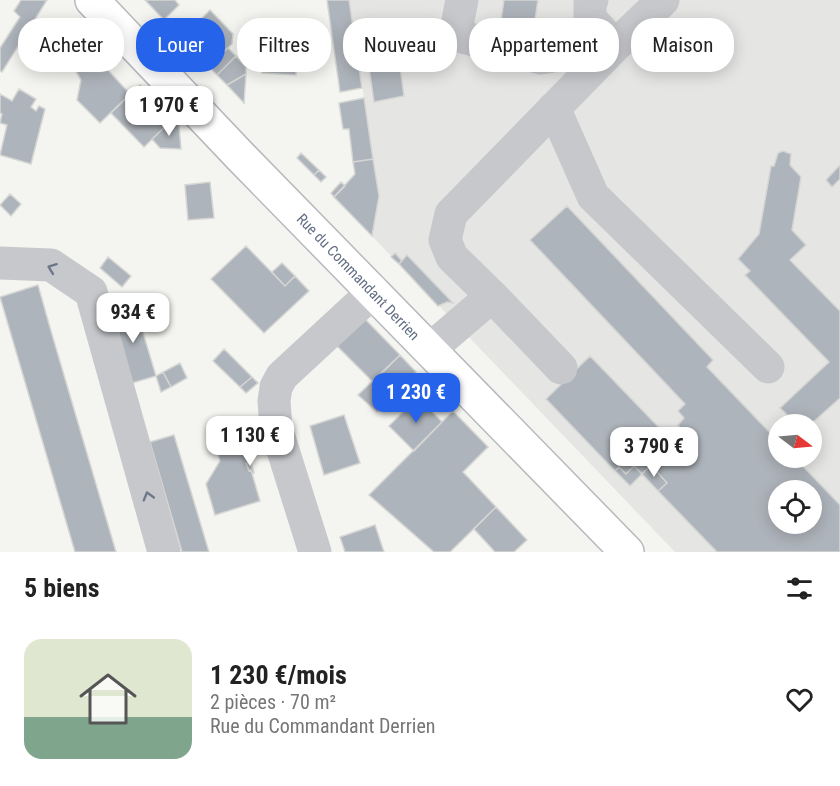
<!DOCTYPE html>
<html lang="fr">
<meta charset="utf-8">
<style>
body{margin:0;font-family:"Roboto Condensed",sans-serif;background:#f6f6f6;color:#222;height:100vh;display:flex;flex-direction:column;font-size:22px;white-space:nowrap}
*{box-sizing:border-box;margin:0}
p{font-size:20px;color:#767676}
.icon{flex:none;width:33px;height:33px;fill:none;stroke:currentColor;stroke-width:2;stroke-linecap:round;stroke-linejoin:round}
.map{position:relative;height:552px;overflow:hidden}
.drawer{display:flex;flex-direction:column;background:#fff;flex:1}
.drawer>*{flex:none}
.top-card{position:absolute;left:18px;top:18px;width:804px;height:54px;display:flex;gap:12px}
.needle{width:39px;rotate:106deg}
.buttons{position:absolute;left:768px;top:414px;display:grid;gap:12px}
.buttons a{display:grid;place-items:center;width:54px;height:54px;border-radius:50%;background:#fff;box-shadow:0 3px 15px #0003;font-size:30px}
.price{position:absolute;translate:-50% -51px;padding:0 14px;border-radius:12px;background:#fff;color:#222;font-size:20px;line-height:39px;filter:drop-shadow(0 2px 3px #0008)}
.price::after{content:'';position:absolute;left:50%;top:36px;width:18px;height:14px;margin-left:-9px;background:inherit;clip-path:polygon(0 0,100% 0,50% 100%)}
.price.on{background:#2563eb;color:#fff}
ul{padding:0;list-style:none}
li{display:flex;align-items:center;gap:18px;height:150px;padding:0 24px}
li span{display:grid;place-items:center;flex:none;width:168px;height:120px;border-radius:18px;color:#555}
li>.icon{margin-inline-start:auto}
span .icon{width:72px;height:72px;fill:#fffc;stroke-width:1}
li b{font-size:26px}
h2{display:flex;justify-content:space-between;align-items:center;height:72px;padding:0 24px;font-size:26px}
.tag{padding:0 21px;border-radius:24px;background:#fff;box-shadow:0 3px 15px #0003;font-size:21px;line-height:54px}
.tag.on{background:#2563eb;color:#fff}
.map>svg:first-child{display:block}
</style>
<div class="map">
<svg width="840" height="552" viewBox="0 0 840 552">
<rect width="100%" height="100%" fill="#f4f5f0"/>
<path fill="#e5e5e4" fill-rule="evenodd" d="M349,0h491v552h-165l-303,-316 7,-40zM778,424h34v34h-34zM778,490h34v34h-34z"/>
<path fill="#aeb4bb" stroke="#d5d6d3" stroke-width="1.5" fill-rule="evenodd" d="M21,0h26l-45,72 -2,-1v-23l20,-31 -6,-6z
M145,0h30l4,5 -15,15z
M327,0h22l13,88 -22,4z
M504,0h34l-4,26 -33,-6z
M210,10l23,24 -1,10 -24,22 -26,-28z
M394,22l10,74 -30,6 -11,-76z
M265,29l33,1 -2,45 -34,-2z
M83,43l47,51 -30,29 -23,-23 4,-20 -7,-12z
M228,48l8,8 -19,19 -9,-9z
M236,56l10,11v7l-19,11 -10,-10z
M246,74l-2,29 -17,-18z
M140,85l33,34 -29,28 -33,-34z
M19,89l17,10 -5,8 5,4 3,-5 6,3 -14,55 -31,-9 7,-30 -7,-2 2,-9 -2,-1v-19l12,7z
M364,98l9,61 -20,3 -4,-33h-6l-4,-26z
M173,119l6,6 2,24 -21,-1 -8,-9z
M783,151l8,3 -1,11 11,12 -9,53 14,15 -16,15 50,51v87l-29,26h-14l-17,-16 49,-46 -84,-87 5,-4 -12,-12 21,-25 12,-68h3l4,-13z
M301,153l18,17 -5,5 -17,-17z
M373,159l6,37 -7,40 -38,-39 21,-23 -2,-12z
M840,165v14l-8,8 -6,-7z
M319,170l7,7 -5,5 -7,-7z
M210,182l4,36 -26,2 -3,-35z
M341,182l4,4 -11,11 -3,-4z
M10,194l11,10 -10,12 -11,-11z
M567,206l146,154 -6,7 71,74v17h17l45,47v47h-123l-59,-61 9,-8 -16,-18 33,-32 -6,-8 6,-7 -6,-7 7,-7 -155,-164zM778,490h34v34h-34z
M246,246l39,40 10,-10 14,15 -45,42 -53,-54z
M395,253l7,8 -3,3 -8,-7z
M407,255l46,48 -6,-1 -9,4 -39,-42z
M108,257l23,19 -9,11 -22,-19z
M282,263l13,13 -10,10 -13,-14z
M38,285l13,46 65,221h-41l-75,-255z
M135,306l21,70 -24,7 -21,-71z
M363,317l37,38 -27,27 -36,-36z
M224,349l28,28 -12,10 -27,-26z
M400,355l16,17 -39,40 -19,-17z
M590,356l84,87 -32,31 -8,-8 -8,8 -7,-7 -4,4 -69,-72z
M180,363l7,15 -16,9 -8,-15z
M163,372l8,15 -10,5 -5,-16z
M252,377l6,6 -12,10 -6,-6z
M418,397l24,25 -28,29 -25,-25z
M453,411l35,36 -25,25 33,35 -46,45h-16l-65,-57z
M344,415l16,48 -36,12 -14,-49z
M239,421l12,41 -5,1 3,8 2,-1 9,31 -45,14 -9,-31 14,-23 -9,-31z
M174,435l35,117h-27l-32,-110z
M251,462l3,11h-2l-1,-3 -2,1 -3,-8z
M651,465l16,18 -9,8 -16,-17z
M634,466l8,8 -12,12 -15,-15 4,-4 7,7z
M496,507l31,33 -13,12h-19l-21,-23z
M375,525l9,27h-39l-5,-15z"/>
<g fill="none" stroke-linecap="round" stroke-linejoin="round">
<g stroke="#b6b9be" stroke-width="36">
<path id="major" d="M92,0l149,157 386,395"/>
</g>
<path stroke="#c6c8cc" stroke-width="33" d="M592,0l-2,2v16l25,28 48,-46
M554,108l39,88 175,171
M0,263l51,2 40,27 73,260
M492,296l69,72
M429,350l63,-54 -40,-39 -7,-17 6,-26 164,-168 -74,12 -86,-23 7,-35
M315,552l-39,-124 -2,-27 2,-14 6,-11 79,-73 10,-14"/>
<use href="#major" stroke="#fff" stroke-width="33"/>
</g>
<defs><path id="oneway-chevron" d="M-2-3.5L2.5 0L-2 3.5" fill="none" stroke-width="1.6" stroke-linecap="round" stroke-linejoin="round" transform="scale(1.5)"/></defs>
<g stroke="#6c778a">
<use href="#oneway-chevron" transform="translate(52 268) rotate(-159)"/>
<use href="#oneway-chevron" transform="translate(148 496) rotate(-106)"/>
</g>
<g text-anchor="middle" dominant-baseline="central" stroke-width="6" stroke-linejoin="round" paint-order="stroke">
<g font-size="15" fill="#626e83" stroke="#fff">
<text transform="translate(358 277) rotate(46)">Rue du Commandant Derrien</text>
</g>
</g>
</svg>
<div class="buttons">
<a><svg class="needle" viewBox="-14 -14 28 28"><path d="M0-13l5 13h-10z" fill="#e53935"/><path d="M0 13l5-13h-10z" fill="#767676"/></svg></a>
<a><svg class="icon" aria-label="locate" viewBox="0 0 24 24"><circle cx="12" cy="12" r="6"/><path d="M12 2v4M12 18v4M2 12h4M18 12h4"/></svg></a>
</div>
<b class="price" style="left:169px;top:137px">1 970 €</b>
<b class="price" style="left:133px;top:344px">934 €</b>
<b class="price on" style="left:416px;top:424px">1 230 €</b>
<b class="price" style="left:250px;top:467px">1 130 €</b>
<b class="price" style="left:654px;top:478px">3 790 €</b>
<div class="top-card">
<a class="tag">Acheter</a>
<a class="tag on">Louer</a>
<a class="tag">Filtres</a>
<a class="tag">Nouveau</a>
<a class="tag">Appartement</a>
<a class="tag">Maison</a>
</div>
</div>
<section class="drawer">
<h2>5 biens<svg class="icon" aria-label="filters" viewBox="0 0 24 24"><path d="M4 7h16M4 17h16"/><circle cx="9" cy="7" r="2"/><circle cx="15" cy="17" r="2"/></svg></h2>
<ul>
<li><span style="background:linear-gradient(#dfe7d0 65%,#7fa58c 0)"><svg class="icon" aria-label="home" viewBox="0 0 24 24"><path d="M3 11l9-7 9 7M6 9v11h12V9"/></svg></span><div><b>1 230 €/mois</b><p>2 pièces · 70 m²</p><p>Rue du Commandant Derrien</p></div><svg class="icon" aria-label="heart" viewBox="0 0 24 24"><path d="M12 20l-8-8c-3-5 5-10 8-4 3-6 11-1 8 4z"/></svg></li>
</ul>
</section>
